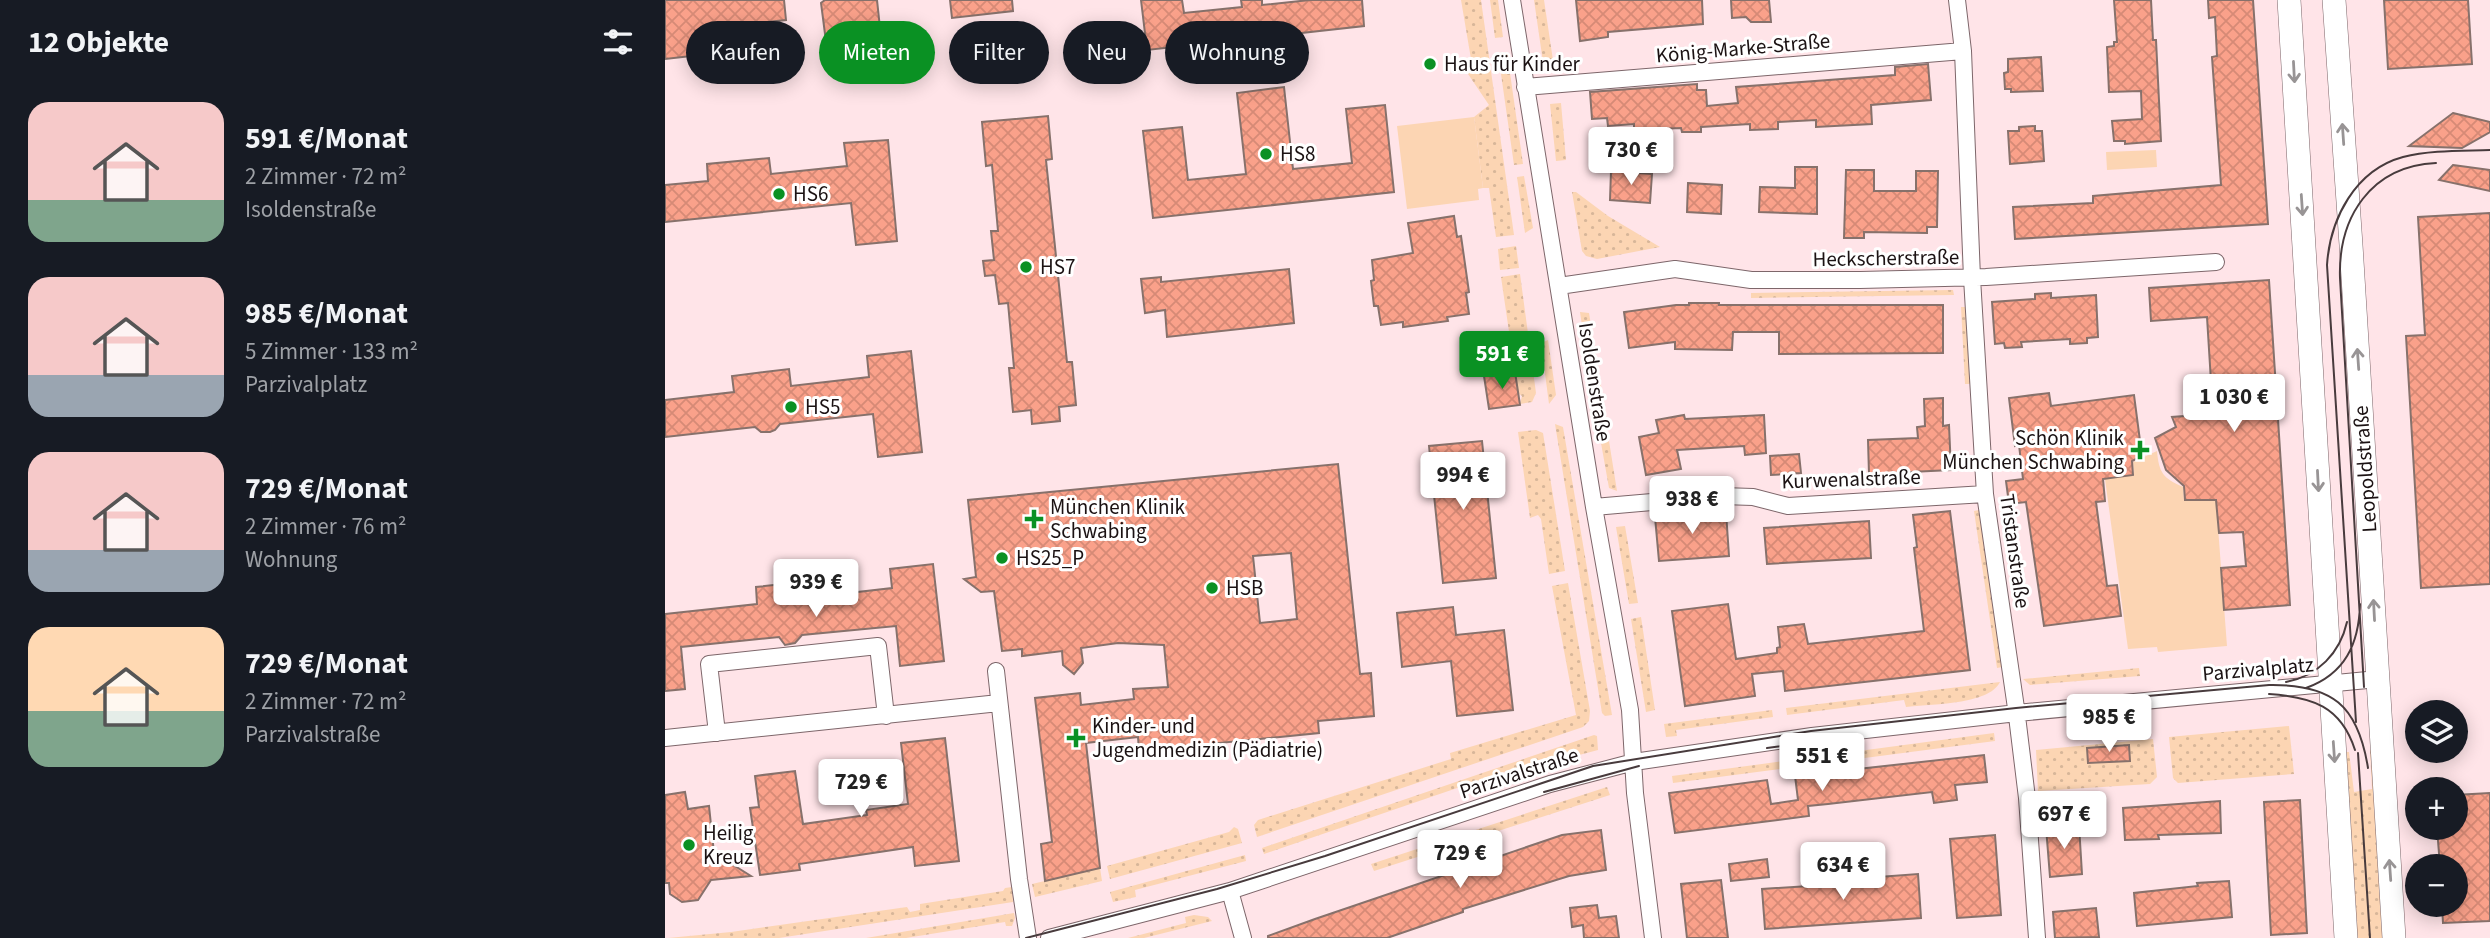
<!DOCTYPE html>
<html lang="de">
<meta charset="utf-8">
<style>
body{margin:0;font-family:"Source Sans 3",sans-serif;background:#20242c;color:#f1f3f6;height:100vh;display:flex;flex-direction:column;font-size:26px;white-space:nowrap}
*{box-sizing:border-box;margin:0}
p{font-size:23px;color:#9ea1a6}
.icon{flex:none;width:38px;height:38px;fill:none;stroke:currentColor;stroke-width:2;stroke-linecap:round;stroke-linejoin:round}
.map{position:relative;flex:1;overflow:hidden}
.sheet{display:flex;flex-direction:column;background:#171b24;width:665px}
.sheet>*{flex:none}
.banner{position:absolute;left:21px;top:21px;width:665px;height:63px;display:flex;gap:14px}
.fabs{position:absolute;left:1740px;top:700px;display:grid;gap:14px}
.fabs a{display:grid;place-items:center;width:63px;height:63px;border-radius:50%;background:#171b24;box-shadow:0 4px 18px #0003;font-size:35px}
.price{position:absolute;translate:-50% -60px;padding:0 16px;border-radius:7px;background:#fff;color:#222;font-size:23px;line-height:46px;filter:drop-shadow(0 2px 4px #0008)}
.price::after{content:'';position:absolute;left:50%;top:42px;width:21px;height:16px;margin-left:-10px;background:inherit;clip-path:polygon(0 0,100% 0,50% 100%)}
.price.active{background:#0a9123;color:#fff}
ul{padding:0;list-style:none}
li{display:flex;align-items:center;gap:21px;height:175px;padding:0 28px}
li span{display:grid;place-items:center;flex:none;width:196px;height:140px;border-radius:21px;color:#555}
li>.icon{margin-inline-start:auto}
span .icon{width:84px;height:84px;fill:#fffc;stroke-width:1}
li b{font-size:30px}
h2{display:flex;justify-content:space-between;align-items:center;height:84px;padding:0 28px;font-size:30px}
.chip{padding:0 24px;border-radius:32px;background:#171b24;box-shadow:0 4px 18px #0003;font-size:24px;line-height:63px}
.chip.active{background:#0a9123;color:#fff}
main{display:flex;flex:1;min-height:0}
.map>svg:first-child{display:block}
</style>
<main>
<section class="sheet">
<h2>12 Objekte<svg class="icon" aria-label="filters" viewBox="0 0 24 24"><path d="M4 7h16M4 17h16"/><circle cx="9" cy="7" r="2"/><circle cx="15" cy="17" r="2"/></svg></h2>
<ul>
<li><span style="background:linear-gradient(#f6c9c9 70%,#7fa58c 0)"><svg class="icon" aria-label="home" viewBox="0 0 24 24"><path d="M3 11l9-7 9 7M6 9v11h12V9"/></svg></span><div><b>591 €/Monat</b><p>2 Zimmer · 72 m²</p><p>Isoldenstraße</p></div></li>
<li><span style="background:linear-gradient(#f6c9c9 70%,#9aa5b1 0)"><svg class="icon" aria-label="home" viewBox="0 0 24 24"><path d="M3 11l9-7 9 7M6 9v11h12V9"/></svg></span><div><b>985 €/Monat</b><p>5 Zimmer · 133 m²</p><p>Parzivalplatz</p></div></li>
<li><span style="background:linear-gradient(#f6c9c9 70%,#9aa5b1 0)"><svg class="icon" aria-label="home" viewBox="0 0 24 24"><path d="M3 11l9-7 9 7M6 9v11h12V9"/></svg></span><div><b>729 €/Monat</b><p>2 Zimmer · 76 m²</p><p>Wohnung</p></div></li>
<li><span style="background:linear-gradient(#ffd9b3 60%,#7fa58c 0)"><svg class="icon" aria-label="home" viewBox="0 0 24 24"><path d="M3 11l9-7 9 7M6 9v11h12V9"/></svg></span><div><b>729 €/Monat</b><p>2 Zimmer · 72 m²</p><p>Parzivalstraße</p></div></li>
</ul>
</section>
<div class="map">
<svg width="1825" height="938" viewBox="0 0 1825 938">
<defs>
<pattern id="grass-dots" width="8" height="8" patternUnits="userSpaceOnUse" patternTransform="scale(1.75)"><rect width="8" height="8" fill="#fcd5b3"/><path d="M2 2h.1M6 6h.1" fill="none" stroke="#d7b699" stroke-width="1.8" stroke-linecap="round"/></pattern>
<pattern id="building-cross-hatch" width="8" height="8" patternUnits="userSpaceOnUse" patternTransform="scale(1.75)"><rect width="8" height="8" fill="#faa18a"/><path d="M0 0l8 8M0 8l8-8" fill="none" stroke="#d68a76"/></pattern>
</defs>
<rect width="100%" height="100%" fill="#ffe4e8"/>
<path fill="url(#grass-dots)" d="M796,0h20l33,235 -18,2 -7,-49h-6l-9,-71 15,-12 -21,-31 -2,-10 5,-5z
M825,0h8l5,37 -8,1z
M869,0h10l10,67 -10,2z
M842,52l16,112 -9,1 -16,-112z
M896,103l5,57 -10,1 -6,-57z
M859,176l9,52 -8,5 -8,-56z
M907,192h4l32,24 52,31 -63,12 -11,-3 -4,-5z
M851,246l3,22 -19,2 -2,-21z
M855,274l16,119 -4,9 -12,2 2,-8 -4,-3 -17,-116z
M1288,290l1,5 -203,3v-5z
M1296,307h5l4,77h-5z
M915,312l9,1 19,115 -11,1z
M883,340l8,55 -7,9 -8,-61z
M890,424l8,3 49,288 -7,1 -3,-3z
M871,430l7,3 22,138 -16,3 -8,-55 -3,-4 -8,3 -12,-86z
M944,441l8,50 -8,-3 -8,-45z
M1314,510l23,157 -5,1 -23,-157z
M960,526l13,77 -9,1 -13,-77z
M903,583l22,128 -1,10 -6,6 -326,110 -3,-12 4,-5 193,-61 -1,-6 126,-38 -24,-129z
M976,617l14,93 -9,2 -15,-93z
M1474,668l1,8 -110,9 -7,-6z
M1335,682c-11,23 -70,22 -94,25l-2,-7 -117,15 -1,-7z
M1107,710l1,7 -97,13 1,6 -11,1 -2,-13z
M1624,726l5,48 -116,9 -5,-5 -4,-41z
M1329,733l1,8 -322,42 -1,-7z
M929,735l3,1 1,14 -49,13 -7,-4 -278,95 -2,-6z
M1488,739l4,38 -7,7 -112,7 -2,-41z
M1705,750h5l10,188h-28l-13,-186h5l5,40 18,-3z
M942,787l3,8 -236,76 -3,-7z
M569,827l4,2 4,14 -132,36 -3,-13 122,-34z
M580,855l1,6 -111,29 1,7 -23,5 -3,-10z
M435,868l2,13 -67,16 -3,-13z
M347,887l1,15 -234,36h-111l63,-6 176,-25 3,5 10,-2v-6l83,-13 2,-3z
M349,913l1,5 -3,8h-6l-1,-4 -99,16h-40z
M529,915l14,2 4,4 -68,17h-16l58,-15 -1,-6z"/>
<path fill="#fcd5b3" d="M809,117l9,71 -5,1 1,11 -72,9 -10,-83z
M1491,150l1,17 -50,3 -1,-18z
M1492,451c2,22 6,27 26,36l1,14h32l11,145 -69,6 -1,-5 -29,2 -23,-170 29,-4 -1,-13z"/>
<path fill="url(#building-cross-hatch)" stroke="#87716b" stroke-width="2" fill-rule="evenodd" d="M0,0h119l2,20 -18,2 3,25 -106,12z
M160,0h52l3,28 -55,6 -4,-31z
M285,0h62l1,11 -61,7z
M476,0h41l2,13 58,-6 -1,-7h21v5l48,-5h52l2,26 -217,24z
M911,0h126l1,24 -95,8v5l-28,4z
M1066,0h38l2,22h-20l-5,-5 -14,1z
M1449,0h37l2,40h3l5,101 -36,3v-3h-11l-2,-20 30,-2 -1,-28 -32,1 -2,-45 7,-1v-4h3z
M1543,0h45l15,224 -253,15 -2,-32 80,-4v-7l128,-11 -9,-128 5,-1 -2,-39 -6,1z
M1719,0h84l4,64 -84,5z
M1376,57l2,34 -32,1v-3h-6l-1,-16 4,-1v-13z
M1263,64l3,36 -60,5 1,19 -56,3v-7l-38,2v7l-28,1v-6l-49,3v5h-19l-1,-4 -47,2v-6l-26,2 -1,-8 -15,1 -2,-27 107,-8v6h9l1,16 31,-3 -2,-16 159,-12v-8z
M619,87l9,82 59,-6 -6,-54 39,-4 9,87 -241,26 -10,-87 39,-4 6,53 58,-6 -9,-81z
M1788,113l37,9v10l-28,16 -53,-2z
M383,116l4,43 -6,1 21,202h5l4,43 -17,2 1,14 -28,3 -1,-14 -18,2 -4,-44h5l-6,-65 -9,1 -4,-29 -10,1 -2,-15 11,-1 -3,-29h7l-6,-66 -6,1 -4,-44z
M1370,126v5h7l2,30 -34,3 -2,-33h11v-4z
M223,140l9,101 -41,4 -5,-42 -186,19v-37l43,-4 -1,-17 62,-6 2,16 76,-8 -3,-23z
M1788,165l37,5v21l-51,-11z
M1130,167h22v47l-58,-2 1,-25 35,1z
M1181,170h28v21h42v-20h22l-1,56h-10v6l-63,-1v6h-20z
M946,171l41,3 -2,29 -40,-3z
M1023,183l34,2 -1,29 -34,-2z
M1825,213v371l-69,4 -15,-252 19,-1 -7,-118z
M789,216l3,21 4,-1 8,56 -3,1 3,21 -22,3 1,4 -45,6v-5l-22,3 -3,-19h-4l-3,-25 3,-1 -2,-20 41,-7 -5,-30z
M624,269l5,54 -127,14 -2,-27 -20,3 -4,-34 20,-2v5z
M1604,280l21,325 -66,5 -3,-42 25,-2 -3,-34 -24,1 -3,-33h-31l-1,-14 -18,-16 -11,-32 21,-11 -4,-10 41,-3 -6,-97 -56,4 -2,-33z
M1386,293v5l45,-3 2,42 -11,1v5l-17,1v-5l-49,3 1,5 -17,1 -1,-5 -9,1 -3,-42 43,-3v-5z
M1024,303h30v2h224v48l-164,1v-22h-46l-1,18 -57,-1v-7l-46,6 -5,-36 52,-7h13z
M246,351l11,101 -44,5 -5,-43 -93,10 -5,6 -5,2h-9l-6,-5 -90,10v-37l69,-8 -2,-16 57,-7 2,17 78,-9 -2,-21z
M850,372l5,33 -31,4 -5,-33z
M1384,393l2,13 83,-11 8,61 -10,5 1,14 -30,4 2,22 -9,1 11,84 10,-1 4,31 -77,10 -18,-124 -17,2 -3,-23 17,-2 -4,-34 -4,1 -6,-48z
M1278,398v28l6,-1 2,45 -82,4 -1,-34 50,-2 -1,-11 8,-1 -1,-27z
M1019,415l1,4 79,-4 2,38 -21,2 -1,-9 -67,4 4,19 -35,6 -7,-38 20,-4 -3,-13z
M817,441l14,137 -53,5 -14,-137z
M1134,454l2,19 -30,2 -1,-19z
M673,464l22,210 11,-1 3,43 -56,5 1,12 -180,18 -1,-14 -52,6 14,125 -55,13 -4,-37 11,-2 -17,-144 45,-5 1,12 53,-6 -1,-10 35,-2 -4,-42 -46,-2 -37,5 2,15 -9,11 -11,-9 -1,-14 -40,5v-7l-20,2 -8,-60 -13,1 -17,-13 12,-2 -8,-77zM626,553l6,66 -37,4 -7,-67z
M1285,511l20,159 -185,21 -2,-20 -31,3 3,22 -70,10 -13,-95 56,-7 8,55 41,-6v-5l3,-1 -2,-20 26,-3 4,20 116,-13 -10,-83 3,-1 -4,-32z
M1061,512l3,44 -70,5 -4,-44z
M1204,521l2,37 -104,6 -3,-36z
M268,564l11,97 -44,5 -4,-40 -94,9 -7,8 -10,2 -6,-8 -98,10 4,42 -20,2v-77l92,-10 -1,-17 56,-6 2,16 78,-9 -2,-19z
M788,607l3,28 48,-5 9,80 -56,6 -6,-55 -49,6 -5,-54z
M280,738l14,123 -44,5 -2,-19 -114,17 1,6 -40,5 -10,-67 9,-1 -4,-31 40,-5 8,53 64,-9 -1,-5 42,-6 -7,-61z
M1464,745l1,16 -42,2 -1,-15z
M1319,755l3,27 -32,3 2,15 -23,3 -2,-11 -104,12 -20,2 1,10 -134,17 -6,-40 98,-13 4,24 27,-4 -3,-24z
M20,792l3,17 21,-3 5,47 37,23 -40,4 -13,20 -16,2 -12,-8 -1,-11h-4v-88z
M1825,793v128l-47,2 -1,-18h13v-39h-15l-3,-38h18v-33z
M1635,800l7,133 -36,2 -7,-133z
M1555,801l1,32 -63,2 1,4 -34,1 -2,-32z
M1414,825l3,49 -32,3 -4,-50z
M936,830l5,40 -37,6 -106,33v3l-76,26h-119v-2l47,-17 247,-84z
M1330,835l6,80 -44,3 -7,-79z
M1102,859l2,18 -38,4 -2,-17z
M1253,874l3,44 -156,11 -3,-40 63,-4v-4z
M1056,880l7,58h-41l-6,-54z
M1564,881l3,36 -95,9 -3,-33 64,-7 -1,-3z
M932,905l2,13 17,-2 3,22h-35l-1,-13 -11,2 -2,-19z
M1431,908l3,29 -44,1 -2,-26z"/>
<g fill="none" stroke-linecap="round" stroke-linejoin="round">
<g stroke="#7d666a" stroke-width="18">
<path id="street" d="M847,0l82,507 36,203 5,83 18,145
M1292,0l6,51 9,227 13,216 31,214 11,90 10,140
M860,87l438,-36
M894,286l116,-17 76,11h109l126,-3 230,-15
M929,507l128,-11 31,1 35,9 197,-12
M331,671l23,208 9,59
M52,733l-8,-69 169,-18 8,70
M0,738l334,-35
M565,891l13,47
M384,938l181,-47 320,-107 84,-22 178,-26 205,-23 361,-34"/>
</g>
<g stroke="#7d666a" stroke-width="24">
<path id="secondary" d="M1624,0l57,938
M1669,0l17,245 43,693"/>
</g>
<use href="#street" stroke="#fff" stroke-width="16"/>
<use href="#secondary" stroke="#fff" stroke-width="23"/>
<path stroke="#483b3d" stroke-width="2" d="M1621,682c32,-6 54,-29 61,-60
M1699,687l-24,-409c-2,-61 31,-112 96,-115
M1641,688c39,-14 53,-44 54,-84
M1604,694c43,3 72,12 86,56
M1691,722l-29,-457c3,-46 28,-95 76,-108 28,-7 59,-6 87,-7
M1102,748l94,-12
M1693,753l12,185
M879,792l95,-26
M361,938l191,-49 108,-33 268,-90 218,-35 205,-23 253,-23c63,-1 89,20 99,83"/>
</g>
<defs><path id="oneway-shaft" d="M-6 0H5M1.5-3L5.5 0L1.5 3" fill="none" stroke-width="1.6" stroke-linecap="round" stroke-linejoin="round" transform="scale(1.75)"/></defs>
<g stroke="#989495">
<use href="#oneway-shaft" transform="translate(1629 72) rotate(87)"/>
<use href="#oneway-shaft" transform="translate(1678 134) rotate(-94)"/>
<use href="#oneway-shaft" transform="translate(1637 205) rotate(86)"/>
<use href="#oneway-shaft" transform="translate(1693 359) rotate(-94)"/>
<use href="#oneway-shaft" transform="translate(1653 481) rotate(87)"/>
<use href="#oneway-shaft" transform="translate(1709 610) rotate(-93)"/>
<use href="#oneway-shaft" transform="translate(1669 752) rotate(86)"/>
<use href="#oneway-shaft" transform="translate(1725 870) rotate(-94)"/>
</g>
<g fill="#0a9123" stroke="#fff" stroke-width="2.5">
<circle cx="765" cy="64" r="7"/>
<circle cx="601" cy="154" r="7"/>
<circle cx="114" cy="194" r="7"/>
<circle cx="361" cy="267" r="7"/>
<circle cx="126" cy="407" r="7"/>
<path d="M1471.5 439.5h7v7h7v7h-7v7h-7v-7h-7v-7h7z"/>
<path d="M365.5 508.5h7v7h7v7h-7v7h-7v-7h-7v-7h7z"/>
<circle cx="337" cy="558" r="7"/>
<circle cx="547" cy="588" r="7"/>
<path d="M407.5 727.5h7v7h7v7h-7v7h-7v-7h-7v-7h7z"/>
<circle cx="24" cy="845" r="7"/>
</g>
<g text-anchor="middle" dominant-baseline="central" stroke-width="6" stroke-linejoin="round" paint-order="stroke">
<g font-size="21" fill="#1b1213" stroke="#fff">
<text transform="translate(1078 48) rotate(-5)">König-Marke-Straße</text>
<text transform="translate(1221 258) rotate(-1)">Heckscherstraße</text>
<text transform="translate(930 382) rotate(81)">Isoldenstraße</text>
<text transform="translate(1700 469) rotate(-94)">Leopoldstraße</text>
<text transform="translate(1186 479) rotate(-2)">Kurwenalstraße</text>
<text transform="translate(1350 551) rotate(82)">Tristanstraße</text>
<text transform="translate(1593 669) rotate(-5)">Parzivalplatz</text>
<text transform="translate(854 773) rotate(-18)">Parzivalstraße</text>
</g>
<g font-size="21" fill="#1b1213" stroke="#fff" text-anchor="start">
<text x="779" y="64">Haus für Kinder</text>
<text x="615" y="154">HS8</text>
<text x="128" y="194">HS6</text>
<text x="375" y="267">HS7</text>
<text x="140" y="407">HS5</text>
<text x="1459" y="438" text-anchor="end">Schön Klinik<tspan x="1459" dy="24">München Schwabing</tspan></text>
<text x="385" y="507">München Klinik<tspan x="385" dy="24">Schwabing</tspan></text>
<text x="351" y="558">HS25_P</text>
<text x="561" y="588">HSB</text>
<text x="427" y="726">Kinder- und<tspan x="427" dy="24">Jugendmedizin (Pädiatrie)</tspan></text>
<text x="38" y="833">Heilig<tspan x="38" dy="24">Kreuz</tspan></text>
</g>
</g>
</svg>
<div class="fabs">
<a><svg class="icon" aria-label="layers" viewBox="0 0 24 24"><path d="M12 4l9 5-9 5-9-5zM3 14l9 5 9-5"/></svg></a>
<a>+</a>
<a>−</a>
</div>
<b class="price" style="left:966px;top:187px">730 €</b>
<b class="price active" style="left:837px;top:391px">591 €</b>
<b class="price" style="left:1569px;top:434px">1 030 €</b>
<b class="price" style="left:798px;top:512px">994 €</b>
<b class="price" style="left:1027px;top:536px">938 €</b>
<b class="price" style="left:151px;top:619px">939 €</b>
<b class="price" style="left:1444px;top:754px">985 €</b>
<b class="price" style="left:1157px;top:793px">551 €</b>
<b class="price" style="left:196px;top:819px">729 €</b>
<b class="price" style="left:1399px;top:851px">697 €</b>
<b class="price" style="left:795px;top:890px">729 €</b>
<b class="price" style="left:1178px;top:902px">634 €</b>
<div class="banner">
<a class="chip">Kaufen</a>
<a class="chip active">Mieten</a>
<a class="chip">Filter</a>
<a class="chip">Neu</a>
<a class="chip">Wohnung</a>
</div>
</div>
</main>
